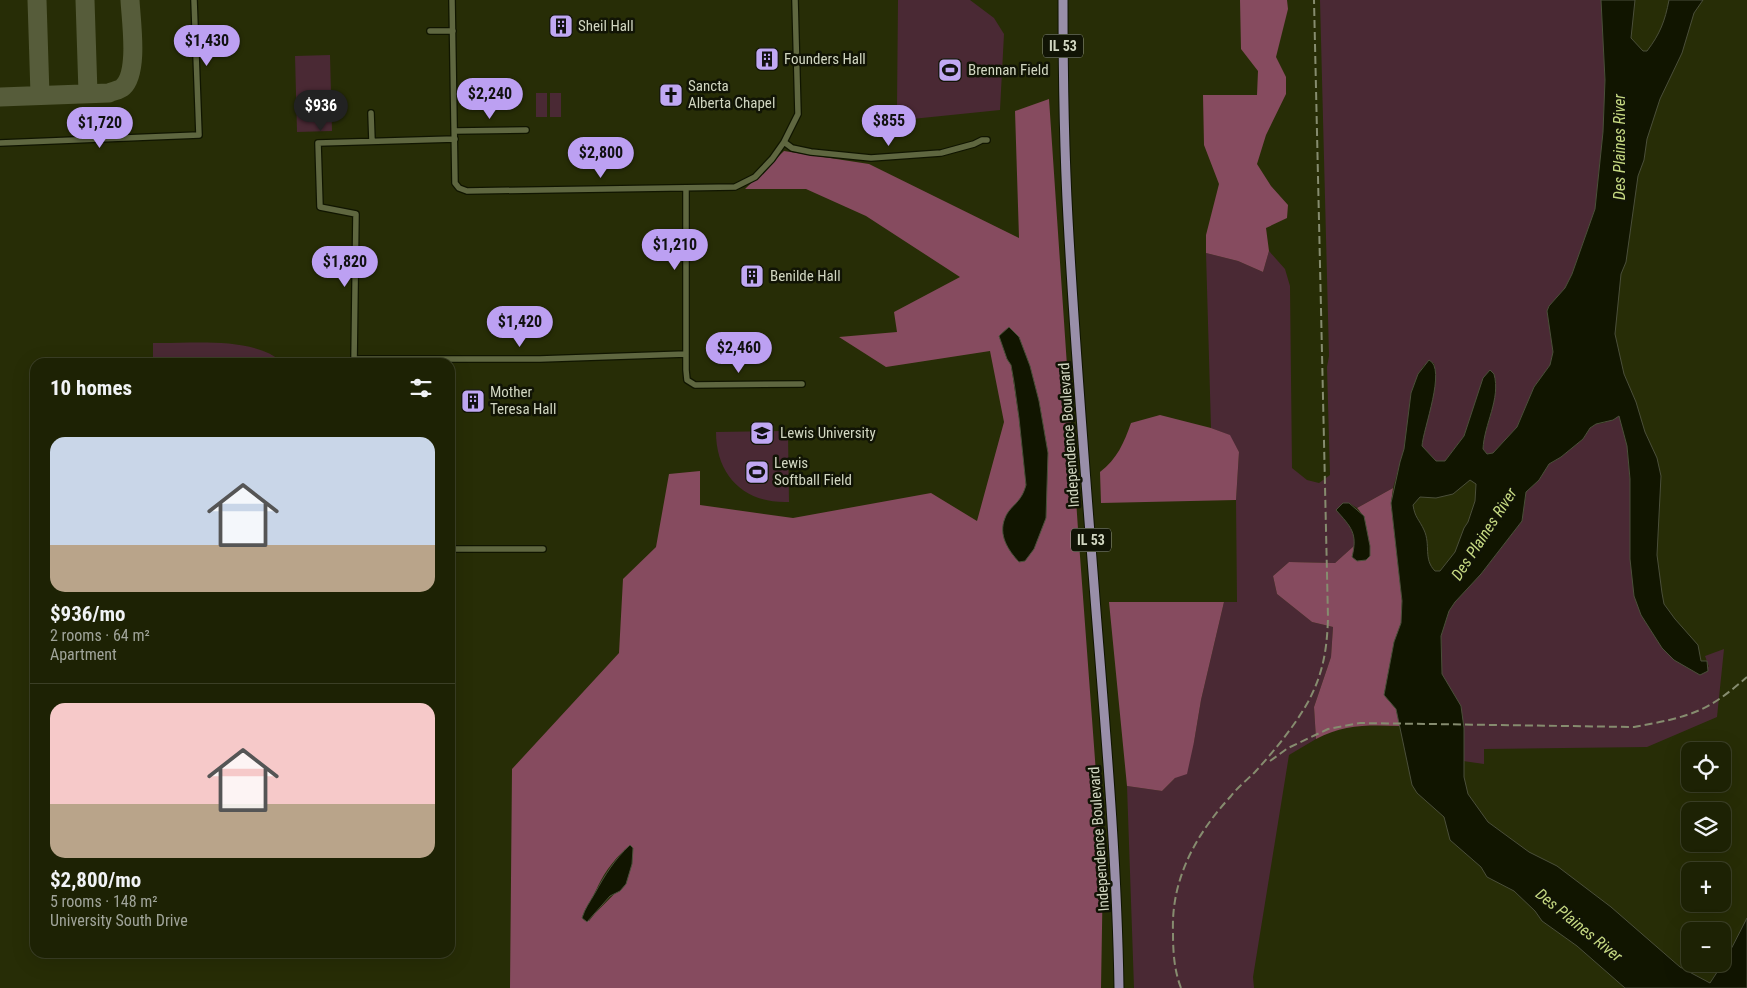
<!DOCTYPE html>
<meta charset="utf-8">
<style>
body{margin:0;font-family:"Roboto Condensed",sans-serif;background:#2a2f13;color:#f1f3f6;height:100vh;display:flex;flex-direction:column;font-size:19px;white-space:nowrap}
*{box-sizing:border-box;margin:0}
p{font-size:16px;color:#a0a49a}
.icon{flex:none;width:28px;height:28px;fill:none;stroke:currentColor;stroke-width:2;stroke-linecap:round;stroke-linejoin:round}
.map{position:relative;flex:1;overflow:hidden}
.details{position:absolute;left:30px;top:358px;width:425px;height:600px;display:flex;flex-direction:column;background:#1d2204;border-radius:15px;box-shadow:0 5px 20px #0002,0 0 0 1px #3b3f26}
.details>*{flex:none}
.buttons{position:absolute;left:1681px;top:742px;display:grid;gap:10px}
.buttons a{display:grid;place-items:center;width:50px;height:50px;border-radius:10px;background:#1d2204;box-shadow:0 5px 20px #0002,0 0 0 1px #3b3f26;font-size:25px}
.price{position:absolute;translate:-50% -42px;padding:0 11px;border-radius:18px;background:#bca0f2;color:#111;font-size:16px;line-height:32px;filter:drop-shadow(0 1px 2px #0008)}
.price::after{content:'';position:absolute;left:50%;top:30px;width:15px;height:11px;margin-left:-8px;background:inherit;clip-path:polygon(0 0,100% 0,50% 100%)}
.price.active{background:#222;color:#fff}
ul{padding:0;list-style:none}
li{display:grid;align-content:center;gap:10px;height:265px;padding:0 20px}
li+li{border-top:1px solid #3b3f26}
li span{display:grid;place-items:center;height:155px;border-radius:15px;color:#555}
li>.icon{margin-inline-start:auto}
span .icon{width:90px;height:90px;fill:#fffc;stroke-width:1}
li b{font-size:21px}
h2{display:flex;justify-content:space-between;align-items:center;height:60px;padding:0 20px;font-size:21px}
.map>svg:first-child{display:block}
</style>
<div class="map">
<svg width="1747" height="988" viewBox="0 0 1747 988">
<rect width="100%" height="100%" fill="#272d06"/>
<path fill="#4a2934" d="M898,0h72l24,18 10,16 -4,76 -88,9 -15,-13z
M1320,0h281l4,80 -2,52 -8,77 -23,65 -7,14 -16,18 -2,5 6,41 -3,13 -16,22 -17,40 -24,26 -6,1 -4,-5v-8l8,-27 5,-34 -16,9 -16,47 -19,25h-9l-14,-15c1,-28 18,-54 12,-83l-10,2 -6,9 -7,19 -7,56 -11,39 -36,20 -8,-5 6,42 -20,18 -46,-1 -16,14 4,18 35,28 21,5 -2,30 -17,50 2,32 -27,16 -36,222 1,11h-120l-7,-202 35,5 13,-13 19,-36 7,-42 23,-98h13l-1,-102 3,-48 -10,-17 -18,-7 -5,-175 32,8 25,11 6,-21 16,18 5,17 2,182 15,12 12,3 11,-8 -3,-108 2,-11z
M330,55l2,76 -35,1 -2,-76z
M536,93h11v24h-11z
M550,93h11v24h-11z
M153,343c38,1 100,-7 129,19h-129z
M1619,415l8,31 3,33v80l11,56 68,52 -4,-11 19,-7 -7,68 -70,30 -163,2v15l-21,-3 1,-33 -15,-41 -7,-13 -1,-38 8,-25 6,-9 26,-28 41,-53 4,-29 13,-12 10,-16 12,-7 22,-18 7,-11 6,-4 8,-1z
M783,431l5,3 1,68c-44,2 -73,-26 -73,-70z"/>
<path fill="#864b5f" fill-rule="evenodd" d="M1240,0h47l1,9 -12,48 10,20v17l-20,41 -9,29 14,22 17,19 -1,13 -21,10 3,23 -6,21 -25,-11 -32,-8v-18l13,-51 -15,-39 -1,-50h54l1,-24 -17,-22z
M1049,99l29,430 25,339 -2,120h-591l2,-219 107,-116 4,-74 33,-32 13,-73 31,-3v34l93,13 138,-25 46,28 27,-99 -14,-71 -104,16 -47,-30 58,-5 -3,-20 66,-35 -94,-61 -60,-27h-61l39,-38 85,13 150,74 -4,-127zM1009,327l10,10 11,29 9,35 9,52 -14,96 -14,-49 3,-5 3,-10 -7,-67 -8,-53 -4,-6 -8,-23zM630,845l3,4c-1,14 -7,32 -17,43 -9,10 -19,18 -27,29l-4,-11c5,-7 9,-16 13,-24 7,-15 19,-30 32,-41z
M1160,415l51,13 19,7 9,17 -3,48 -135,3 -1,-31c17,-13 24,-29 31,-49z
M1393,488l-2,15 11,97 -1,23 -7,19 -10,53 12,14 4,17c-31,-1 -56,-2 -84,13l-2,-32 17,-50 2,-30 -21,-5 -35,-28 -4,-18 16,-14 46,1 20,-18 15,1c-5,-13 -2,-27 -13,-38z
M1109,602h115l-23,98 -7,42 -7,32 -12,4 -13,13 -35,-5z"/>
<path fill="#111500" stroke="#4b4f3a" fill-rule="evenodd" d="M1601,0h34l-4,38 12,13h4c13,-17 18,-30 22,-51h34l-9,13 -12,40 -22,46 -13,40 -3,21 -6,16 -12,86 -5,12 -6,60 9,40 12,28 9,30 12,26 4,18 -4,79 5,38 2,11 11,15 23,26 3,16h6l1,10 -8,4 -26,-15 -12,-12 -21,-33 -7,-19 -4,-37v-80l-3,-33 -8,-30 -6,4 -17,4 -6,4 -7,11 -22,18 -12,7 -10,16 -13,12 -4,29 -41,53 -26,28 -6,9 -8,25 1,38 19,32 3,22v49l4,17 20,28 41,30 28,14 54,41 69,60 30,16 17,-26 20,-39v70h-122l-48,-42 -35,-25 -7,-10 -21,-20 -27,-14 -6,-10 -31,-27 -6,-23 -27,-24 -5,-8 -16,-76 -12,-14 10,-53 7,-19 1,-22 -11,-98 9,-41 4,-13 7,-56 7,-19 11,-14c18,8 -6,69 -7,86l14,15h9l19,-25 19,-58 7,-8 4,4c7,25 -10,50 -11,75l4,5 6,-1 24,-26 17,-40 16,-22 3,-13 -6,-41 2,-5 16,-18 7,-14 23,-65 8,-77 2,-52zM1470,480l6,4 -1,17 -7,21 -4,6 -9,24 -15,19h-5c-12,-12 -4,-26 -11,-41 -5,-11 -9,-12 -11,-25l7,-8 16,1 17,-4z
M1009,327l10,10 11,29 9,35 9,52 -2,65 -12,31 -9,12 -6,1c-11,-12 -21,-27 -14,-44 5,-13 16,-14 21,-33l-7,-67 -5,-36 -3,-17 -4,-6 -8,-23z
M1343,503h6l15,13 6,30v10l-4,4 -9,1 -5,-4c6,-24 -1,-30 -16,-47z
M630,845l3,3 -1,16 -6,20 -6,7 -10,5 -23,26 -5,-4c3,-10 8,-16 13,-25 10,-18 19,-33 35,-48z"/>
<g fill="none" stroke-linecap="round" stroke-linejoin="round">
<path stroke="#565c3a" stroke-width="19" d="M37,0l3,95
M85,0l3,93
M0,97l109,-4c4,-2 11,-3 14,-6 16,-15 8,-66 7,-87"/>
<g stroke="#101500" stroke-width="8">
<path id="street" d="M452,0l3,183 4,5 8,3 268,-4 20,-10 17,-18 12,-17 14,-28 -3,-114
M430,31h23
M371,113l1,28
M455,131l71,-1
M784,142l8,6 19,4 60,6 70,-5 33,-9 8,-4h5
M0,143l199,-8 -5,-135
M686,188v182l1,10 8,5 107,-1
M354,359h186l146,-5
M354,362l2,-148 -36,-7 -2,-64 137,-4
M450,549h93"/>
</g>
<g stroke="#101500" stroke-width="11">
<path id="primary" d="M1063,0c0,73 1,146 5,219 7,131 18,261 28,392 10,125 21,251 23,377"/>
</g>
<use href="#street" stroke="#5f6740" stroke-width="5.5"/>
<use href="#primary" stroke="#998fa9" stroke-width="9"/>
<path stroke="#868c6f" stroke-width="2" stroke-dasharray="8 4" stroke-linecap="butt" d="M1270,761l18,-13 40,-19 32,-6 274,4c20,-4 41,-7 61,-15 19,-7 37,-22 52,-35
M1181,988c-7,-18 -8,-37 -8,-56 -2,-53 23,-98 58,-136 7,-9 16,-16 24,-24 19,-21 39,-45 53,-70 15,-28 19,-52 20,-84l-14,-618"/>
</g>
<defs>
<g id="building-square" transform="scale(1.25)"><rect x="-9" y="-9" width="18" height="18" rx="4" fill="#c0a8f3" stroke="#111405"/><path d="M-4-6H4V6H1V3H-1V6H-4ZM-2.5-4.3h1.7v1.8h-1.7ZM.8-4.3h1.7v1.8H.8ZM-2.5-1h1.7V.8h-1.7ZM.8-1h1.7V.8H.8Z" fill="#111"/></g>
<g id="stadium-square" transform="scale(1.25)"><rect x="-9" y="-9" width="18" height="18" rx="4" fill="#c0a8f3" stroke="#111405"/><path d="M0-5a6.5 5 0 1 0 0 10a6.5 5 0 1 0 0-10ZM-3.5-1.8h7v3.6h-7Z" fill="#111"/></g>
<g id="church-square" transform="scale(1.25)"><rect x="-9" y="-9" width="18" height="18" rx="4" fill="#c0a8f3" stroke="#111405"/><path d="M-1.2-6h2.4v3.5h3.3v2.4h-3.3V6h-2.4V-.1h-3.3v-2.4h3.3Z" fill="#111"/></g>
<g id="university-square" transform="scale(1.25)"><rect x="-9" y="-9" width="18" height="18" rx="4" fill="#c0a8f3" stroke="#111405"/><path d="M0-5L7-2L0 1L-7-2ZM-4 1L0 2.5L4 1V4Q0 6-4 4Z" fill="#111"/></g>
</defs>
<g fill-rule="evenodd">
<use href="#building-square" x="561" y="26"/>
<use href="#building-square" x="767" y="59"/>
<use href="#stadium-square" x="950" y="70"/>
<use href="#church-square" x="671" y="95"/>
<use href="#building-square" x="752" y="276"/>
<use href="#building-square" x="473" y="401"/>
<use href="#university-square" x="762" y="433"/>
<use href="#stadium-square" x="757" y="472"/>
</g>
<g text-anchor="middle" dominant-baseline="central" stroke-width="5" stroke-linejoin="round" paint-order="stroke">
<g fill="#111405" stroke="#979c89" stroke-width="1">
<rect x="1043" y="34.5" width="40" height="23" rx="4"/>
<rect x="1071" y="528.5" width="40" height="23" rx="4"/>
</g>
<g font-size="14" font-weight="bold" fill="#d1d6c1">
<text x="1063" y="46">IL 53</text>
<text x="1091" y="540">IL 53</text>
</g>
<g font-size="15" fill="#d1d6c1" stroke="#111405" text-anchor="start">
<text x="578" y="26">Sheil Hall</text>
<text x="784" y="59">Founders Hall</text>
<text x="968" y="70">Brennan Field</text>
<text x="688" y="86">Sancta<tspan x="688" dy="17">Alberta Chapel</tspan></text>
<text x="770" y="276">Benilde Hall</text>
<text x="490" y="392">Mother<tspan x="490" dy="17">Teresa Hall</tspan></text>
<text x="780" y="433">Lewis University</text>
<text x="774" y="463">Lewis<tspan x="774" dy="17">Softball Field</tspan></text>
</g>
<g font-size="15" fill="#d1d6c1" stroke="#111405">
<text transform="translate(1069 435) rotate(-94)">Independence Boulevard</text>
<text transform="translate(1099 839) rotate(-94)">Independence Boulevard</text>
</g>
<g font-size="16" font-style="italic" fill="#c6d982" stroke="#111405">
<text transform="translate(1619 147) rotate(-90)">Des Plaines River</text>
<text transform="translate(1484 534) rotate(-57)">Des Plaines River</text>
<text transform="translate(1579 925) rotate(39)">Des Plaines River</text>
</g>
</g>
</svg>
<div class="buttons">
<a><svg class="icon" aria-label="locate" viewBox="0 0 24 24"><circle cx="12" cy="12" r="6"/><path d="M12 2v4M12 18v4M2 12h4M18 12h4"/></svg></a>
<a><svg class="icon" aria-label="layers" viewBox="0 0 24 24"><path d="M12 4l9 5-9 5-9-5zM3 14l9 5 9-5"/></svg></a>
<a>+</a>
<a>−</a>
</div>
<b class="price" style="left:207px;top:67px">$1,430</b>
<b class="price" style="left:490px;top:120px">$2,240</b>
<b class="price active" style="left:321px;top:132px">$936</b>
<b class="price" style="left:889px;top:147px">$855</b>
<b class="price" style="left:100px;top:149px">$1,720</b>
<b class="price" style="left:601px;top:179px">$2,800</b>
<b class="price" style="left:675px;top:271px">$1,210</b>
<b class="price" style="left:345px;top:288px">$1,820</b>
<b class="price" style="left:520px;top:348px">$1,420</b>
<b class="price" style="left:739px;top:374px">$2,460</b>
<section class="details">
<h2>10 homes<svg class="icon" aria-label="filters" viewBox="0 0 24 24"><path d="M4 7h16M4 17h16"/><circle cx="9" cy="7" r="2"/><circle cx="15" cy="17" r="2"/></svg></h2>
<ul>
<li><span style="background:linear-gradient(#c9d6e8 70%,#b9a48a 0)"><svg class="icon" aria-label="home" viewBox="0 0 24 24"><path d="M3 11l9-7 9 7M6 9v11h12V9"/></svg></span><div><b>$936/mo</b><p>2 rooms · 64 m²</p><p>Apartment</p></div></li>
<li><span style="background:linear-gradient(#f6c9c9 65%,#b9a48a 0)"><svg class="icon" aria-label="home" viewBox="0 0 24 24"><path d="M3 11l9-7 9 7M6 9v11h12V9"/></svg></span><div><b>$2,800/mo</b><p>5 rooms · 148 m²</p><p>University South Drive</p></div></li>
</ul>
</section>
</div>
